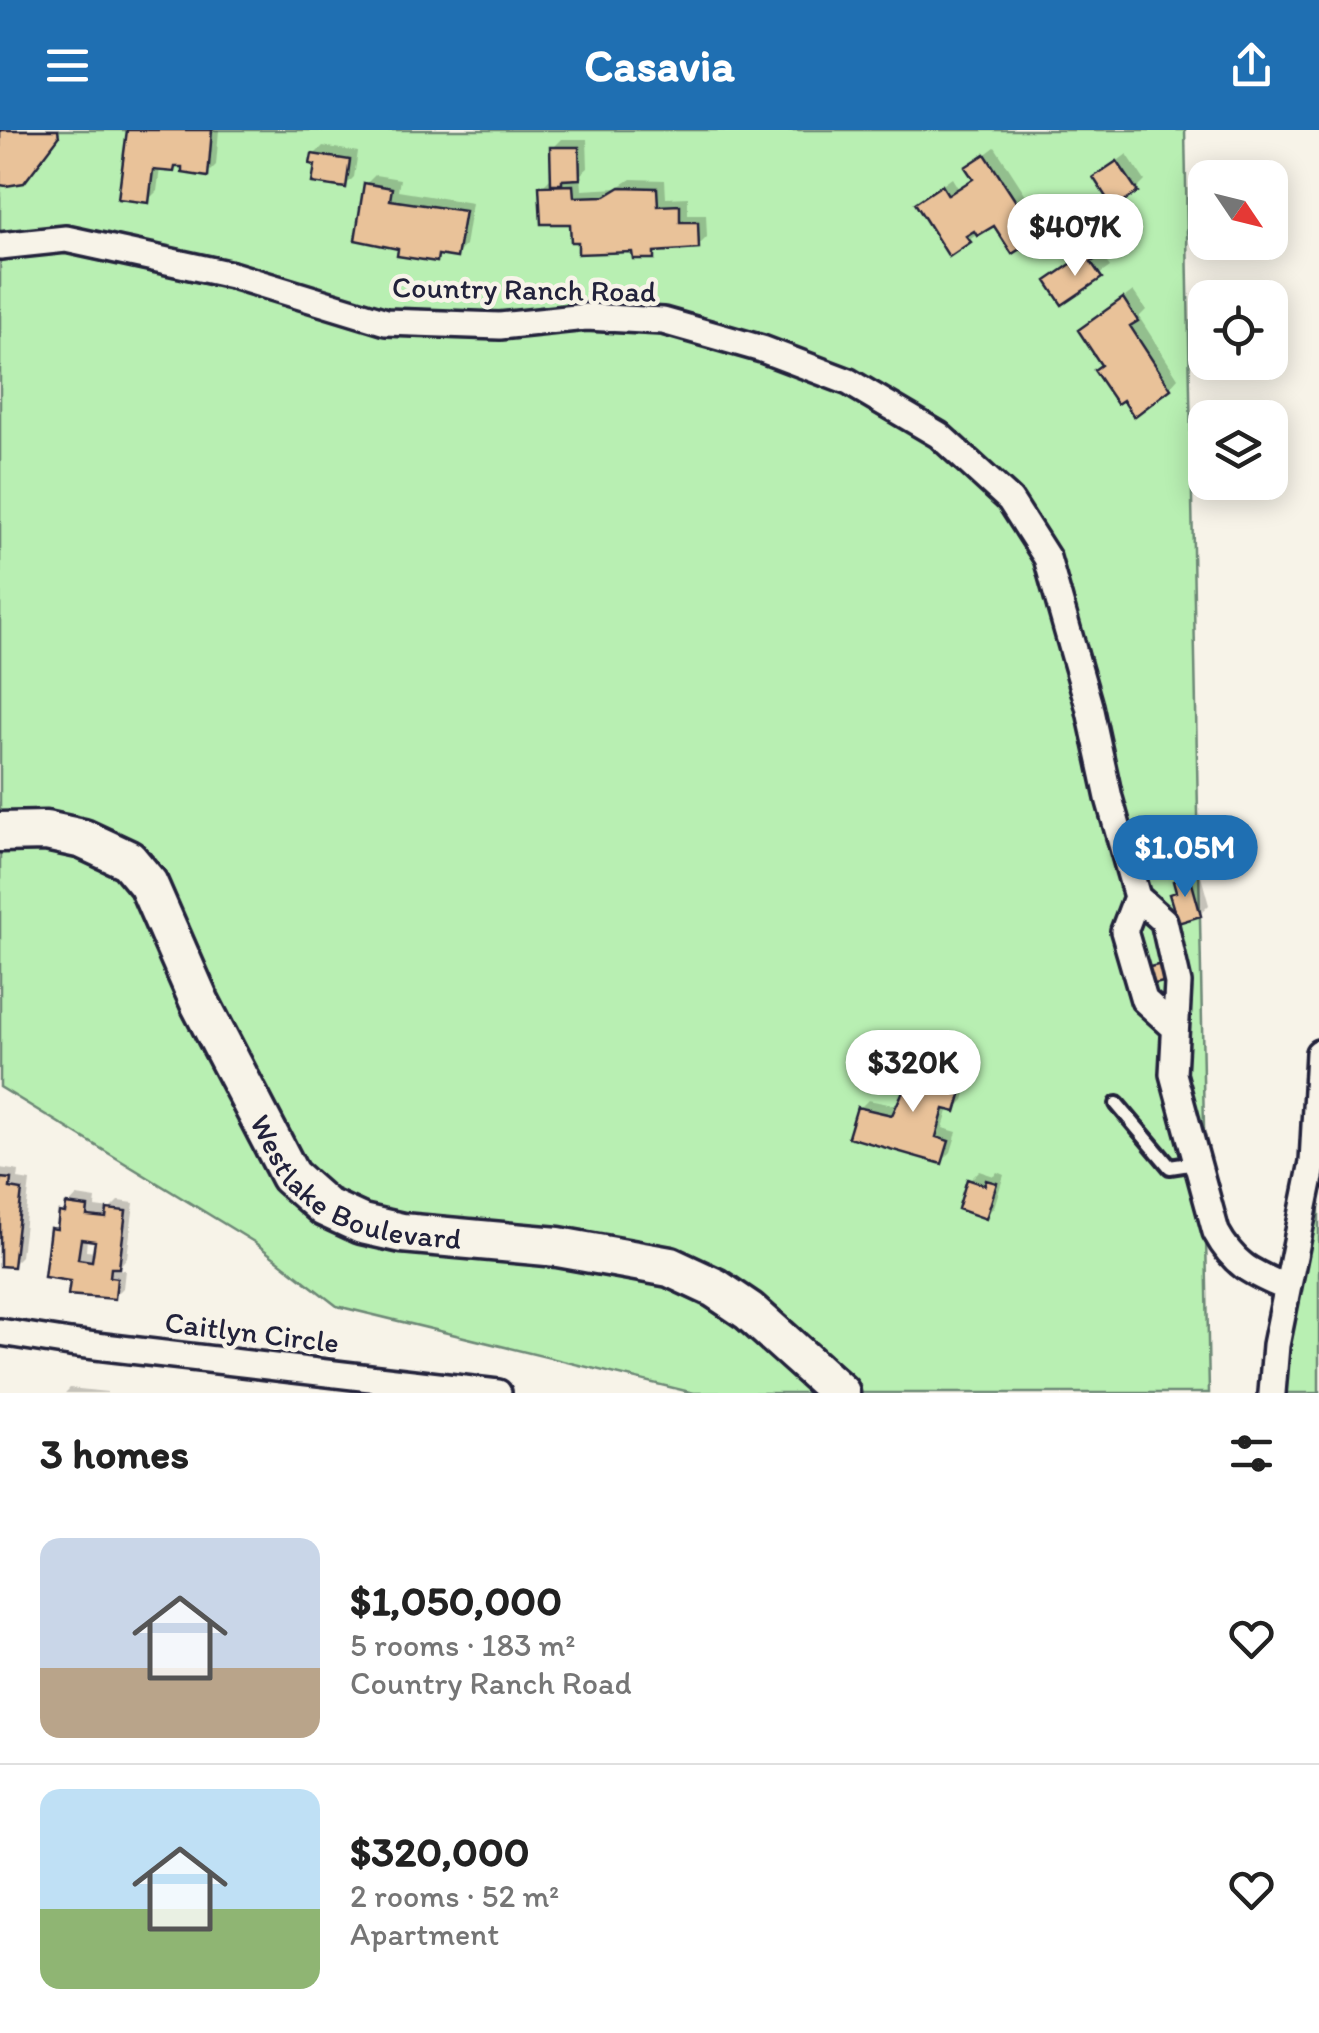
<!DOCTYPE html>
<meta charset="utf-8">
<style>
body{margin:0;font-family:Itim,sans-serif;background:#f6f6f6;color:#222;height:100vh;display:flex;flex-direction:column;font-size:38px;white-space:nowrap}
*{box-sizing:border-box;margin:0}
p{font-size:32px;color:#767676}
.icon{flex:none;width:55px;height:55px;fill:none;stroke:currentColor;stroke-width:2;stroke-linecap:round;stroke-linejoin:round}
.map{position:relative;height:1263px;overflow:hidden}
.sheet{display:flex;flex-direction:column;background:#fff;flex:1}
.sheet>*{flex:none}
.needle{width:65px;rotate:125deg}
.buttons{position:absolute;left:1188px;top:30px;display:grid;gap:20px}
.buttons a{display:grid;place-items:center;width:100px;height:100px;border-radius:20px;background:#fff;box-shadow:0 5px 25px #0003;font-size:50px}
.price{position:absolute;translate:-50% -85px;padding:0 22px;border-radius:35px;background:#fff;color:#222;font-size:32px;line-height:65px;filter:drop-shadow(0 2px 5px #0008)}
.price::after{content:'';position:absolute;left:50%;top:60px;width:30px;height:22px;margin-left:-15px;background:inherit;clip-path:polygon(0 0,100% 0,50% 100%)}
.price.active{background:#1f6fb2;color:#fff}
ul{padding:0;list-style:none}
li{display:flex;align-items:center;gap:30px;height:250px;padding:0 40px}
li+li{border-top:2px solid #e0e0e0}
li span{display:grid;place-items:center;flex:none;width:280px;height:200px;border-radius:20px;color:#555}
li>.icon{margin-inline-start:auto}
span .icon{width:120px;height:120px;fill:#fffc;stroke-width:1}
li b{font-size:42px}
h2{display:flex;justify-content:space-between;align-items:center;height:120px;padding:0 40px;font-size:42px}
header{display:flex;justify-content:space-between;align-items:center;height:130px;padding:0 40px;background:#1f6fb2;color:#fff;font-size:45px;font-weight:800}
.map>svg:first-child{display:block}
</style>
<header><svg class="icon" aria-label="menu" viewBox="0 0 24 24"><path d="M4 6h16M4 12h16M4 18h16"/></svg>Casavia<svg class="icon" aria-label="share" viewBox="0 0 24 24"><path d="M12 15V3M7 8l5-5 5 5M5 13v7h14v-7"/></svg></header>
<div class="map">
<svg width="1319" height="1263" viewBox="0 0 1319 1263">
<rect width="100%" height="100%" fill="#f7f3e8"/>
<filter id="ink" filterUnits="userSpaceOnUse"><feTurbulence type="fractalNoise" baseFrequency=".01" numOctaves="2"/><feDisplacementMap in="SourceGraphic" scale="20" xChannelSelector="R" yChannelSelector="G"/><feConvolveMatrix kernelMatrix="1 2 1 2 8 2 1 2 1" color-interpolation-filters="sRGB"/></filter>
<g filter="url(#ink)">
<path fill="#b8efb2" stroke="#6d8876" stroke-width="2.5" d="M0,0h1185l24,1263h-515l-357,-87 -83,-64 -254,-155z
M1319,923v340h-47z"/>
<path fill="#0003" fill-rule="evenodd" d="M129,0h90l-3,35 -9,9 -22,-9 -6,-1 -6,6 -13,-2 -3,23 -9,9z
M562,9h25l1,29 -7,6 1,16 35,-2 14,-9 34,1 1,18 22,-1v17h18l1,23 -9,9 -38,3 -7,7 -80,-34 -31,-35 9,-9 2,-30z
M323,16l35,6 -4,25 -9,9 -27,-23 -4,-8z
M995,17l51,79 -9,9 -42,-13 -26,18 -51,-37 34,-25 6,10 16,-11 -6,-10z
M1127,24l18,27 -9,9 -40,-13z
M375,45l25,4 -2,12 74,12 -7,43 -9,9 -14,-2 -6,6 -35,-12 -35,-63z
M1100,114l3,5 -4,3 11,15 -48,34 -13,-20z
M1133,161l13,19 -7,7 39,61 -8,9 -89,-57z
M1199,739l10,36 -9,9 -28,-20 6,-6 -2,-6 9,-9z
M917,924l55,18 -8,28 -9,9 -6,-1 -6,20 14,4 -6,20 -9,9 -83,-52 9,-9 31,6 8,-19 1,-24z
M0,1038l19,3 -1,8 12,2 -9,75 -9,9 -12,-3z
M979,1041l15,5 3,-4 7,3 -10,32 -9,9 -15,-36z
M77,1066l19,3 -1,8 15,2 8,-8 16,2 -7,54 -9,12 7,1 -2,18 -9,9 -41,-19 -21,-48 8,-8 1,-9zM87,1108l11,1 -2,13 -10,-1z
M70,1258l37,4v1h-42z"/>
<path fill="#e9c299" stroke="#22223b" stroke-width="2.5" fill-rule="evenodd" d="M0,0h58l1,7 -35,46 -18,3 -6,-1z
M127,0h85l-4,47 -26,-4v-6h-7l-1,5 -21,-2 -4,33 -31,-4z
M550,17h29l1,32 -18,1v4h-11z
M312,24l38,6 -4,28 -34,-5 3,-18 -5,-1z
M985,24l54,83 -27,17 -18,-28 -17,10 -3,-5 -8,5 5,6 -22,15 -34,-54 27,-18 6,10 25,-16 -8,-12z
M1117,31l21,31 -25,16 -20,-31z
M364,53l28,5 -2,12 75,11 -8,47 -19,-3 -1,7 -40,-6 1,-7 -43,-9z
M573,55l1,12 31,-1 15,-9 37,1 1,18 22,-1v17h18l1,27 -45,3v7h-21l-1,-7 -54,2v-12h-7l-1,-18h-29l-2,-38z
M1090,121l6,8 -5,3 11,16 -40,27 -16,-24z
M1123,168l15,23 -8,5 41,63 -37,28 -11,-17 -6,4 -23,-34 7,-5 -23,-35z
M1190,746l11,40 -23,7 -9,-29 7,-2 -3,-11z
M1162,834l5,17 -16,4 -5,-17z
M906,932l59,19 -9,31 -12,-3 -8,28 13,4 -7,23 -94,-27 9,-30 35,8 12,-26 -6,-2z
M0,1048l11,1 -1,9 12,2 -9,77 -13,-1z
M967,1049l18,6 1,-5 11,3 -11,36 -28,-10z
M66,1074l22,3 -1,9 19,2 1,-9 19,2 -7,57h-8l-1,9 7,1 -2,21 -47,-4 2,-14 -26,-4 6,-49 7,1 2,-17 6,1zM81,1109l14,2 -3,20 -14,-2z"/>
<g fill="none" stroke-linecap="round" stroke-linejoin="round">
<g stroke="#22223b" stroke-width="20">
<path id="service" d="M1117,974l53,63 26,-4"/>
</g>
<g stroke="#22223b" stroke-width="32">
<path id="minor" d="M0,116l66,-7 166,36 154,47 114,4 86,-9 77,4 99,28 87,33 90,53 71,65 37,58 42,148 20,92 28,99 27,24 14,62 -5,91 43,158c19,35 37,41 71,56
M1137,767l-13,34 20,69 31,28
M0,1202l70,11 428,50
M1272,1263l4,-48 37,-183 6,-109"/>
</g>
<g stroke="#22223b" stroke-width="45">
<g id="secondary">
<path id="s1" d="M0,702l46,-1 37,8 45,21 20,24 52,119 90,173 35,31 37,17 40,9 156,14 112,20 45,21 34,23 91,82"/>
</g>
</g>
<use href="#service" stroke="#f7f3e8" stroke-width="12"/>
<use href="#minor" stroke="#f7f3e8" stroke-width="25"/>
<use href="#secondary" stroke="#f7f3e8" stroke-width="38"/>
</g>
</g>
<g text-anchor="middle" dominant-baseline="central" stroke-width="9" stroke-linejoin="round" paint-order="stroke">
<g font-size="30" fill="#22223b" stroke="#f7f3e8">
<text transform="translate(524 159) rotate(1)">Country Ranch Road</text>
<text stroke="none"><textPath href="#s1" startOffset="550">Westlake Boulevard</textPath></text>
<text transform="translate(252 1202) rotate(7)">Caitlyn Circle</text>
</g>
</g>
</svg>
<div class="buttons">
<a><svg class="needle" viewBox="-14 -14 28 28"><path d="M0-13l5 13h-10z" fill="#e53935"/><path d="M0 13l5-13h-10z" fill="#767676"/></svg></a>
<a><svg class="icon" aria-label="locate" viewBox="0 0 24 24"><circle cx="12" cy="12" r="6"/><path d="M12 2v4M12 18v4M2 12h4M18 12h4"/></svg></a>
<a><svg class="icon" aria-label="layers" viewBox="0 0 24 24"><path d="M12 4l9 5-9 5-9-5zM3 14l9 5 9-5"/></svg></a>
</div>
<b class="price" style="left:1075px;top:149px">$407K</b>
<b class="price active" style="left:1185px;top:770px">$1.05M</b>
<b class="price" style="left:913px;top:985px">$320K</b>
</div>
<section class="sheet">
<h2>3 homes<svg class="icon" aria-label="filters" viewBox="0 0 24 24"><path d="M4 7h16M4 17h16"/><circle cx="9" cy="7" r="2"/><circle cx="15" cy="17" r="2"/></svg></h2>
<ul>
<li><span style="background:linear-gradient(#c9d6e8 65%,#b9a48a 0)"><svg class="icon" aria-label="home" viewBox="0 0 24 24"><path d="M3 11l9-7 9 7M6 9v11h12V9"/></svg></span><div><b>$1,050,000</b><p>5 rooms · 183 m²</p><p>Country Ranch Road</p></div><svg class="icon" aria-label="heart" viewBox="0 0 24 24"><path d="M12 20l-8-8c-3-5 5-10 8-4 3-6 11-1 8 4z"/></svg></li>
<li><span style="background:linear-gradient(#bfe0f5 60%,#8fb573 0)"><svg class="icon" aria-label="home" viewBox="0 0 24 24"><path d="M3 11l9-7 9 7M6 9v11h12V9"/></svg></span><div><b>$320,000</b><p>2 rooms · 52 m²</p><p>Apartment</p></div><svg class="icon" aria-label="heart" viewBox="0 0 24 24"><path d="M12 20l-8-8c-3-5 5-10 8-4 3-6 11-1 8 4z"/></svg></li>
</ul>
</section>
